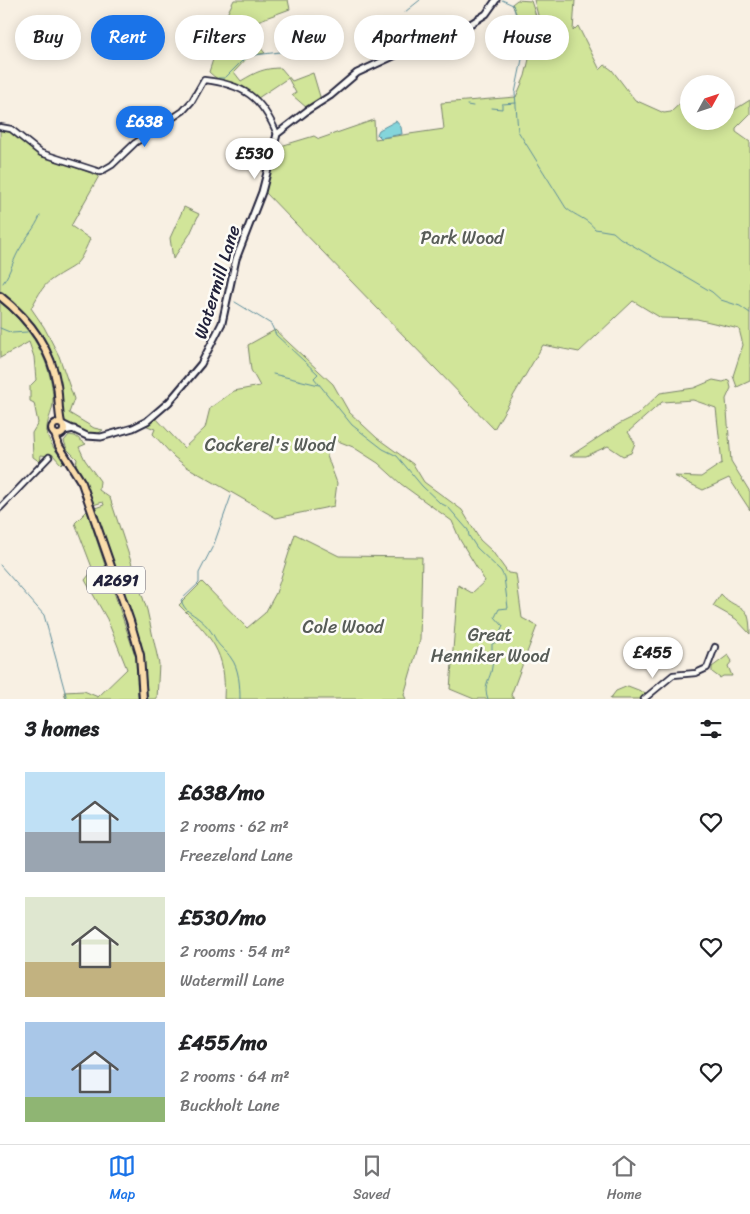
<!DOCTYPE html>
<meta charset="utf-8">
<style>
body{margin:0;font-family:Sriracha,sans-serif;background:#f2f2f2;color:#202124;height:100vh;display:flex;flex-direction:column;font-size:19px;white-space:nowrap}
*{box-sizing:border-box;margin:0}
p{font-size:16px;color:#757577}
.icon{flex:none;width:28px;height:28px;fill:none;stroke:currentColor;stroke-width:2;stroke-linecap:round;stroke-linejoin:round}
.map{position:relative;height:699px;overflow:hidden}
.details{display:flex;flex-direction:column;background:#fff;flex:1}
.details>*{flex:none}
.top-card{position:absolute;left:15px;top:15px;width:720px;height:45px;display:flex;gap:10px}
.needle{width:32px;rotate:50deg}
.buttons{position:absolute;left:680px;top:75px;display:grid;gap:10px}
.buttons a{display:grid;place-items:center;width:55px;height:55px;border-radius:50%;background:#fff;box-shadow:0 2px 12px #0003;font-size:25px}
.price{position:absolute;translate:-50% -42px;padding:0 11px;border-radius:18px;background:#fff;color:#222;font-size:16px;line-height:32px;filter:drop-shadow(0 1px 2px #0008)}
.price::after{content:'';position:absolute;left:50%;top:30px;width:15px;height:11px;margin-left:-8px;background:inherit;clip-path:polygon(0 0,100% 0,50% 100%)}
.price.selected{background:#1a73e8;color:#fff}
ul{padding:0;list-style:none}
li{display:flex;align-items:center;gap:15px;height:125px;padding:0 25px}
li span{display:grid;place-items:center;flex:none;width:140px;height:100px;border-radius:0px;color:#555}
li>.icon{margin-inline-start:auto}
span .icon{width:60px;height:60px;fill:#fffc;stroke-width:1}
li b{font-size:21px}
h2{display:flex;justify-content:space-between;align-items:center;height:60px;padding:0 25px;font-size:21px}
.chip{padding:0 18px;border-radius:22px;background:#fff;box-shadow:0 2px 12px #0003;font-size:18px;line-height:45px}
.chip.selected{background:#1a73e8;color:#fff}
.menu{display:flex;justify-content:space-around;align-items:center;height:70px;border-top:1px solid #e0e0e0;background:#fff;font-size:14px;color:#757577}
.menu a{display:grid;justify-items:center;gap:2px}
.menu .selected{color:#1a73e8}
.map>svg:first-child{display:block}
</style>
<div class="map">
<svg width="750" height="699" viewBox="0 0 750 699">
<rect width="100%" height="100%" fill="#f8f0e3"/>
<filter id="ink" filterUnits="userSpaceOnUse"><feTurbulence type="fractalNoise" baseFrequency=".02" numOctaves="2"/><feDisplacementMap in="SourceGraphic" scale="10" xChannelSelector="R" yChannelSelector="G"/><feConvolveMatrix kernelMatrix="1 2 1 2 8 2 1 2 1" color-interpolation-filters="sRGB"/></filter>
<g filter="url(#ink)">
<path fill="#d1e599" stroke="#7a846a" d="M234,0h54l2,9 -49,18 -4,-6 -10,5 -3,-1 1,-7z
M517,0l14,1 15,45 -12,-46h41l-2,31 5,-5 22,44 5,-5 7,5 23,30 29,13 7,-1 18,-17v26h37v-6l24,-15v14l-14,14v4l14,10v239l-13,6 -4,-11 10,-31 -4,-16 -42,-10 -36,-1 -28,-17 -54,51 -36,-7 -49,84 -230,-238 9,-37 11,-9 30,-9 5,3 55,-19 1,19 69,-10 -3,-26 75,-6 9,-21 5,-21 -3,-3 5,-2 -3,-10 -5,1 -2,-14 -10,-23z
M250,36l15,17 -16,3 -15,16 7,9c15,-9 23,-13 40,-13l11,13 21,-8 8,27 -14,8 -15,-13 4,-2 -8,-15 -30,20c-15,-11 -37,-13 -49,-26l8,-25z
M0,129l11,3 31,23 57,21 -28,50 19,13c-14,32 -13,23 -39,41 -9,6 -15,20 -20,28l13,19 15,29 15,43 -5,14 25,15 9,2 -7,5 -14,-4 -19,-11c-2,-13 -1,-26 -4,-39 -7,-37 -29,-66 -59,-89z
M184,207l15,7 -9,20 -17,25 -3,-21z
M0,302c30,24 53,60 53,99 0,10 -5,17 -6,26 -2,11 10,26 17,34l-3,3 -9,-10 -3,2 -8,-1 -1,7 -7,-5 -1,-24 6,-10 -4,-20 -4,-2v-15l6,-6 -2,-23 -5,-15 -29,16z
M275,330l58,54 16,28 28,26 36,26 11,18 38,28 18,30 12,11 16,22 8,1 6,44 15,8 -26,69 3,4h-40l-24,-10 8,-104 14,8 13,-12 -25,-41 -8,-19 -51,-37 -23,-21 -25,-16 -20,-8 -6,17 10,27 -3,23 -58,12 -89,-51 -13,-10 -21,-23 2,-5 -10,-4 10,-8 29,31 21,-20 5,-20 24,-17 26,-5 -9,-16 -3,-25z
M713,380l10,2 6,-2 2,8 -5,11 5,62 19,31v18l-21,-32 -26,12 -29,-14 27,1 21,-14 -6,-55 -23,-8 -31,2 -34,30 7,11 -4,10 -8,3 -15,-10 -22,10h-16l49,-32 18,-9 23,-22 34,-5z
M69,435l6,1 11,8 -7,3 6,13 15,21 -1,9 11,8 37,112 12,54 -2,35h-9l-7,-56 -46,-135 9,-3 -1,-3 -10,3 -17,-40 1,-6 -10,-10 -3,-8z
M87,511l49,147 2,41h-72l-2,-7 20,-1 14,6 29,-28 -20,-50 -22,-39 8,-10 -18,-47z
M295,534l44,22 83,1 -2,83 -16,55 2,4h-182c3,-48 -13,-62 -45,-94l23,-23 45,46 18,-15 11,-20z
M721,594c18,20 29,5 29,40l-14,-15 -23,-13z
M728,655l4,6 -4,5 4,10h-9l-3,2 -8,-6v-5z
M628,686l18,7 -6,6h-30l6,-8z"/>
<path fill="#84d5db" stroke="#5d8d9b" d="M396,121l5,6 1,7 -21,4 -4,-4 2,-4z"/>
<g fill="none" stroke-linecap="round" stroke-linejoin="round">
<path stroke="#5d8d9b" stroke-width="1" d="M502,0l11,5 12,40 -10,48 3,38 48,77c9,8 22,11 29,21l18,3 7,6 92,54 9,8 19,6 10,7
M405,12l15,-12
M218,78h7l22,-22 33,-4 14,-5 34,2 9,-4
M467,105l6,1
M492,108l10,1v-5l14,-1
M3,283c8,-11 10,-24 18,-36 7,-13 13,-17 19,-31
M235,302l36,22 5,11 42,39 -4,4 38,47 31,24 14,7 25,30 18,17 8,4 20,23 1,6 8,12 24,23 3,6 4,31 -9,1 -4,8 8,9 -7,16 -4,2v7l3,1 -3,1c0,4 1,9 0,14 -1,12 -10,17 -4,32
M0,328l12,5 15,-1
M273,374l46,11
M231,496l-17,48 -15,29v10l-18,17c4,12 10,12 18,19 8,6 13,13 17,21 3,7 11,11 15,18 8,10 9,28 9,41
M0,565l44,50 23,84"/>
<g stroke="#22223b" stroke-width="8">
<path id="minor" d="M0,127l11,2 30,24 59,19 12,-7 23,-22 48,-32 9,-10 12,-21c39,4 58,17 73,54
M0,508l49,-51
M644,699l29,-24 23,-2 11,-5 8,-21"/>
</g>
<g stroke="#22223b" stroke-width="9">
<path id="tertiary" d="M62,424l25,12 14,1 32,-9 14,-7 22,-19 32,-38 21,-41 14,-64 26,-67 15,-58 31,-24 22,-14 27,-23 52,-24 55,-21 22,-14 10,-14
M64,431l10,-2"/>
</g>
<g stroke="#22223b" stroke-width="10">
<path id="primary" d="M0,296c29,23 51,52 57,89 2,13 1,25 4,38
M52 429a6 6 0 1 1 12 0a6 6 0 1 1-12 0Z
M55,434l4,12 23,37 48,138 10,34 3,44"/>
</g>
<use href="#minor" stroke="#fdfcf7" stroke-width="4.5"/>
<use href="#tertiary" stroke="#fdfcf7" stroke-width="5"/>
<use href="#primary" stroke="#fbddab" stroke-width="6"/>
</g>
</g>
<g text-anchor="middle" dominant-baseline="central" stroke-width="5" stroke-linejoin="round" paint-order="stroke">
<rect fill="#fdfcf7" stroke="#646373" stroke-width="1" x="87" y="566.5" width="58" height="27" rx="4"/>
<g font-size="16" font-weight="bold" fill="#22223b">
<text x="116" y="580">A2691</text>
</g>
<g font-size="18" fill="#575c57" stroke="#fdfcf7">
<text x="462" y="238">Park Wood</text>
<text x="270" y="445">Cockerel's Wood</text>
<text x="343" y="627">Cole Wood</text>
<text x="490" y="635">Great<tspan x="490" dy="21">Henniker Wood</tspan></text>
</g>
<g font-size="18" fill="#22223b" stroke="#fdfcf7">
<text transform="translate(217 282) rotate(-73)">Watermill Lane</text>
</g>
</g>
</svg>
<div class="buttons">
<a><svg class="needle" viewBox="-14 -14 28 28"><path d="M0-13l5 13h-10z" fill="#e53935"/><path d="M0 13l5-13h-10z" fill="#757577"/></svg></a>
</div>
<b class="price selected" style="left:145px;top:148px">£638</b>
<b class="price" style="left:255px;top:180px">£530</b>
<b class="price" style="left:653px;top:679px">£455</b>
<div class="top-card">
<a class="chip">Buy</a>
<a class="chip selected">Rent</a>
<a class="chip">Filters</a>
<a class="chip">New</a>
<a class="chip">Apartment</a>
<a class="chip">House</a>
</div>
</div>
<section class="details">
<h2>3 homes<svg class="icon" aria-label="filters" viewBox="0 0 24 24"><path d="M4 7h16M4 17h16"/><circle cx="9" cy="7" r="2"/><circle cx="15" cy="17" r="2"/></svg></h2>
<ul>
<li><span style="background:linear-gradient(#bfe0f5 60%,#9aa5b1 0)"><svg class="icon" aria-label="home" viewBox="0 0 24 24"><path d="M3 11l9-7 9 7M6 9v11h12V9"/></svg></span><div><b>£638/mo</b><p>2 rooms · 62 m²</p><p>Freezeland Lane</p></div><svg class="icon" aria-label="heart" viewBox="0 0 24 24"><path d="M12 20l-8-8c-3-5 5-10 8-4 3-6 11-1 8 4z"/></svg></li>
<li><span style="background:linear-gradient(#dfe7d0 65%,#c2b280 0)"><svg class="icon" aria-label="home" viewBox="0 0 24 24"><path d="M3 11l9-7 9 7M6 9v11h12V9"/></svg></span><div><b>£530/mo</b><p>2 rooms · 54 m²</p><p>Watermill Lane</p></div><svg class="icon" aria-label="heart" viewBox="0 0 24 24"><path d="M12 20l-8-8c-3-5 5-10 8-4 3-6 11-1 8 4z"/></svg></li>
<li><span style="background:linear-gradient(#a9c7e8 75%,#8fb573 0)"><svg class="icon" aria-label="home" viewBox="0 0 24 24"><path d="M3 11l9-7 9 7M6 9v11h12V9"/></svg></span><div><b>£455/mo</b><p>2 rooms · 64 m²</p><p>Buckholt Lane</p></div><svg class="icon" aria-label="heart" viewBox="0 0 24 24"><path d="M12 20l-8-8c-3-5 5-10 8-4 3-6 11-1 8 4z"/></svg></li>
</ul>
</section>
<nav class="menu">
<a class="selected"><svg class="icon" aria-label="map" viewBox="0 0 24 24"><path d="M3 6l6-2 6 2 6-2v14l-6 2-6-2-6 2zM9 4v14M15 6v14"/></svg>Map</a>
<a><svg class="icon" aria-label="saved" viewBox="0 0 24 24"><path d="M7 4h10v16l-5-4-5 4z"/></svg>Saved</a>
<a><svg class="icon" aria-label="home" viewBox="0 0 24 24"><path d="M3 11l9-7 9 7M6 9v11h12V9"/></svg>Home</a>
</nav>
